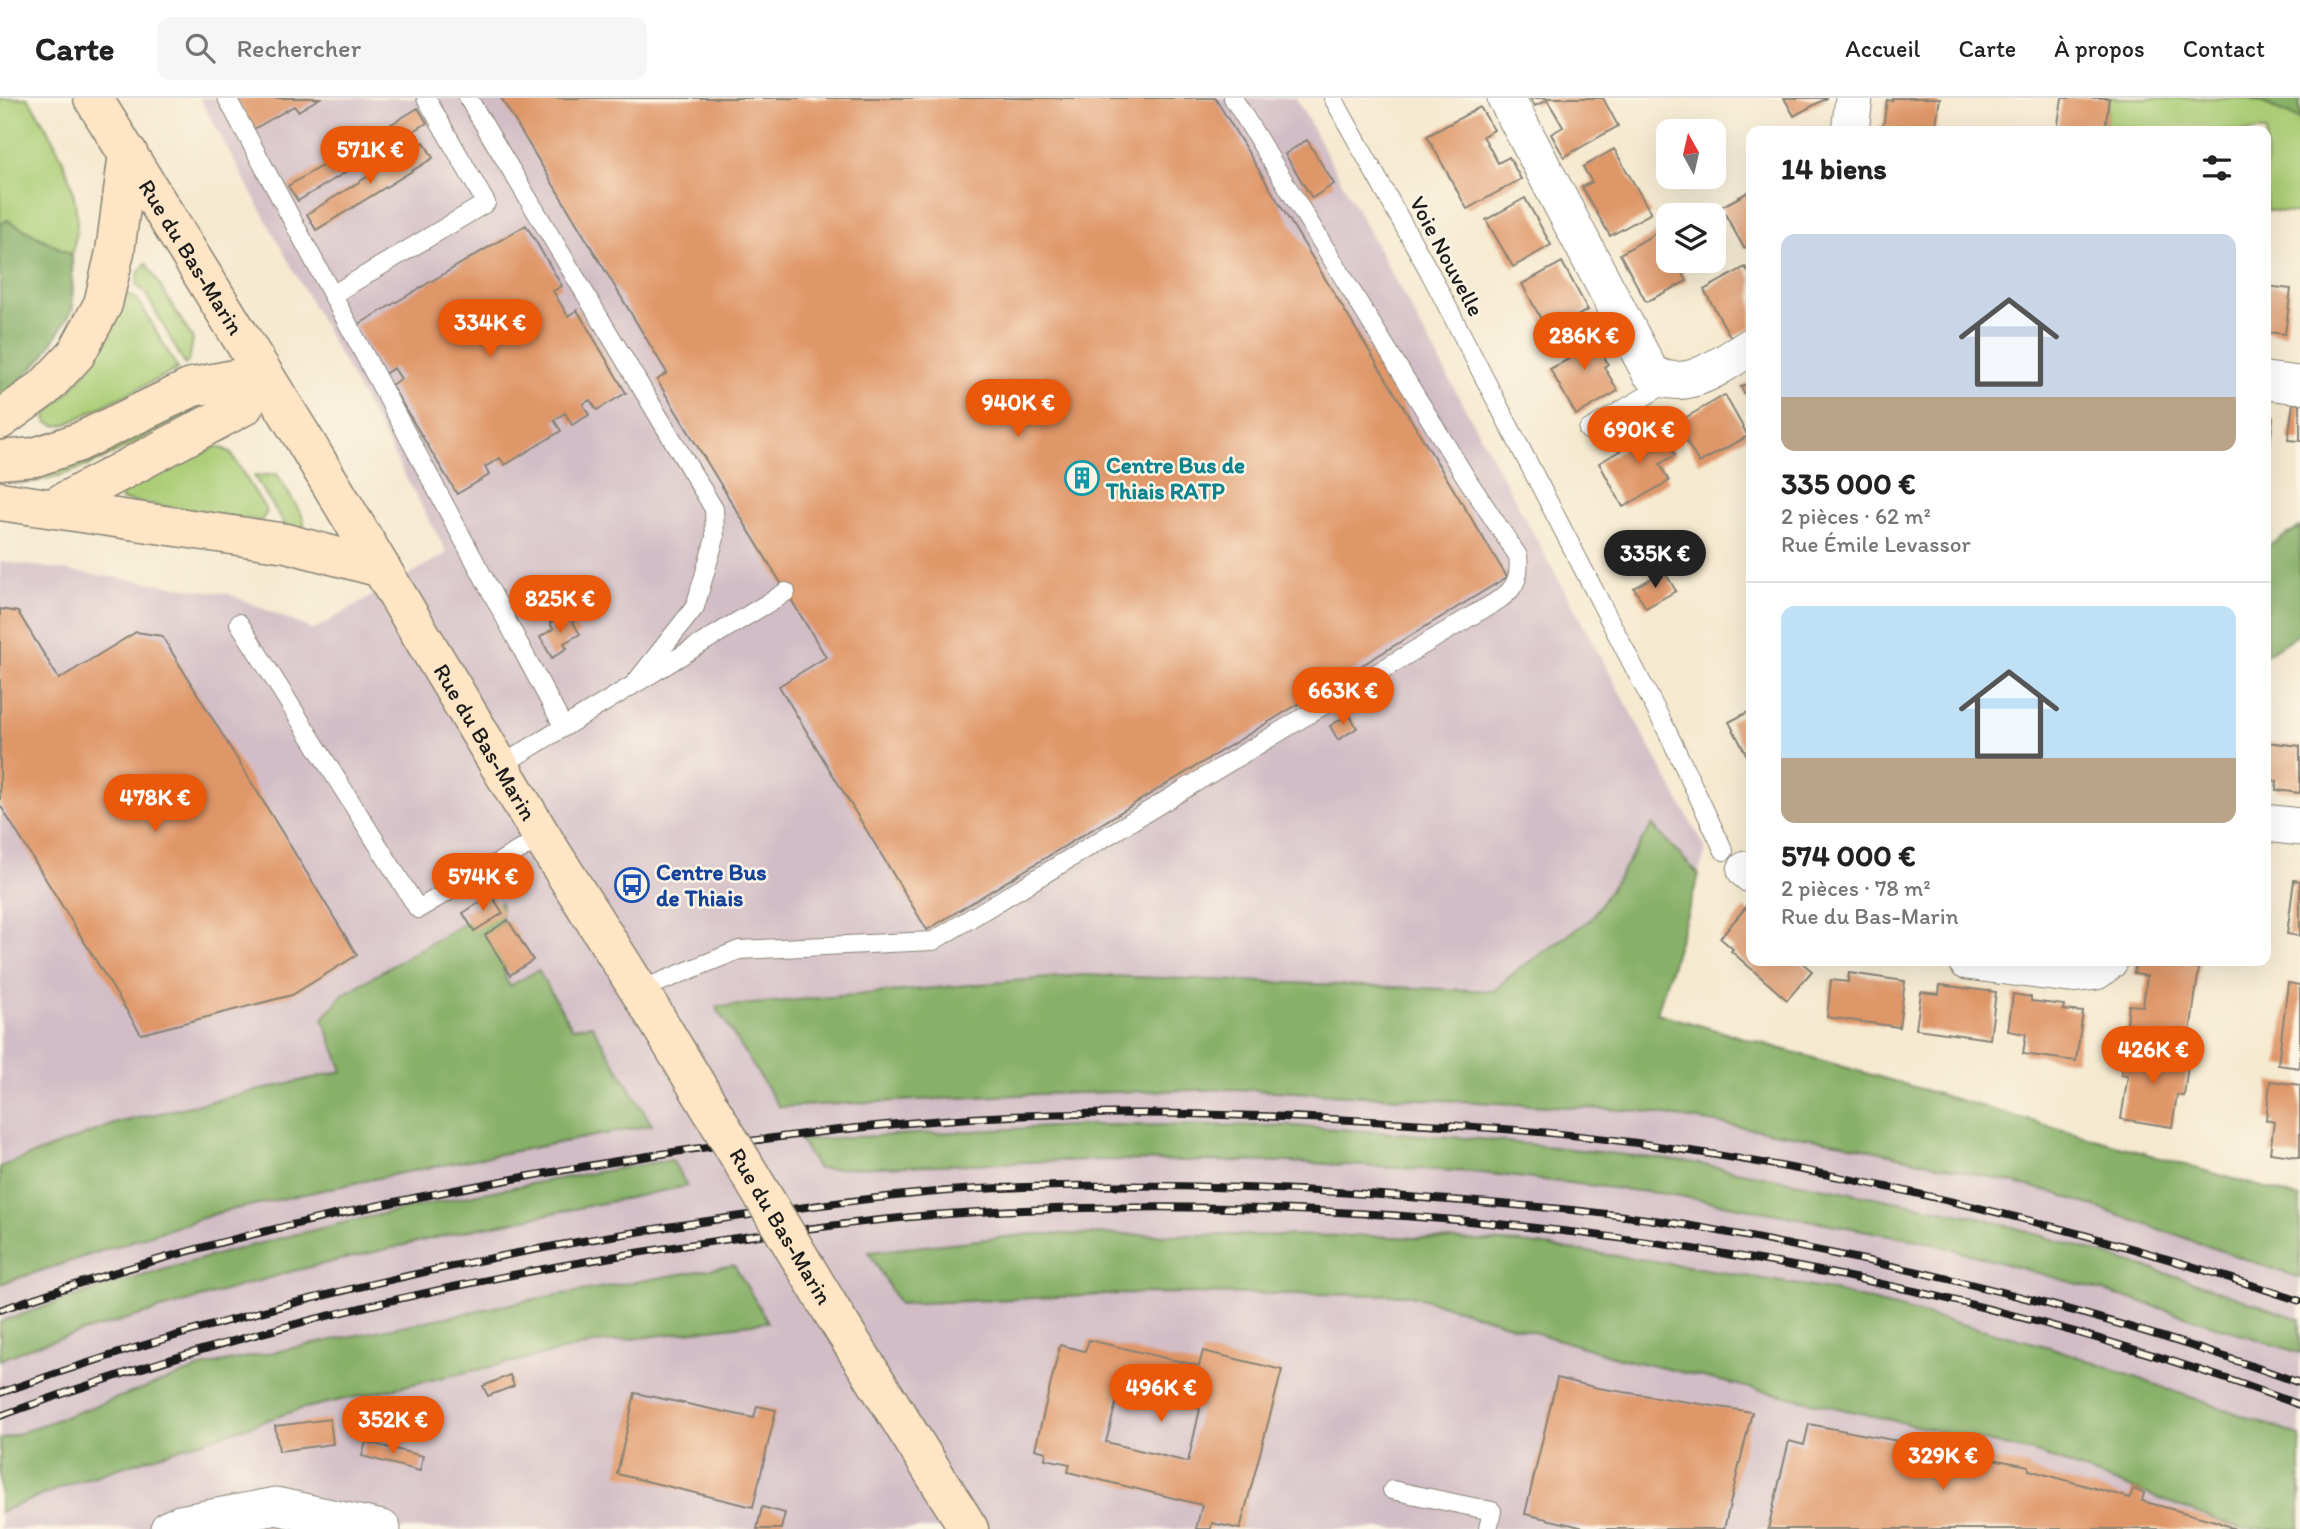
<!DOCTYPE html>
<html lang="fr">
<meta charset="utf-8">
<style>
body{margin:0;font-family:Itim,sans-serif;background:#f6f6f6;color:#222;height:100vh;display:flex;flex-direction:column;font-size:26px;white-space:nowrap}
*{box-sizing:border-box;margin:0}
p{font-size:23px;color:#767676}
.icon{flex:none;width:38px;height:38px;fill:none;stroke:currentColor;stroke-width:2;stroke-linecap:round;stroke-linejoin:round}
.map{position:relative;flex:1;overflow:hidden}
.details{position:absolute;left:1746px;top:28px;width:525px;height:840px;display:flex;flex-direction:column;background:#fff;border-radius:14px;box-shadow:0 7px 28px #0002}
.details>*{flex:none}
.needle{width:46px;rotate:352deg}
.tools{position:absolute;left:1656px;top:21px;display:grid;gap:14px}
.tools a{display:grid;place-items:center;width:70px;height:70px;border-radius:14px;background:#fff;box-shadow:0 7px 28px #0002;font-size:35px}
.price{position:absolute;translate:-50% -60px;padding:0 16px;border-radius:24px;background:#ea580c;color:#fff;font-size:23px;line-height:46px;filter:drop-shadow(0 2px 4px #0008)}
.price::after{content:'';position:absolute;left:50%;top:42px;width:21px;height:16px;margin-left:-10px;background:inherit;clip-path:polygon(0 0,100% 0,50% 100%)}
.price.selected{background:#222;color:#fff}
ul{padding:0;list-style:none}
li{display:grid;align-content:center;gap:14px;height:371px;padding:0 35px}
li+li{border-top:2px solid #e0e0e0}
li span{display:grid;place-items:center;height:217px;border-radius:14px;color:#555}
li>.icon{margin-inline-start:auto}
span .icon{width:126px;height:126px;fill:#fffc;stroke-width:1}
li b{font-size:30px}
h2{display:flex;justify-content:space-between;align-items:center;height:84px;padding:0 35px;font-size:30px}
header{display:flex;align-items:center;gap:42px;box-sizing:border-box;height:98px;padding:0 35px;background:#fff;border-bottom:2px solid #e0e0e0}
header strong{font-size:33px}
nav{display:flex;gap:38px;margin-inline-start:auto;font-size:24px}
.search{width:490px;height:63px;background:#f6f6f6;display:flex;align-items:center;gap:18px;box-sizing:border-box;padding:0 24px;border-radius:14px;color:#767676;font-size:26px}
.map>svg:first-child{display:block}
</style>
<header>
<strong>Carte</strong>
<div class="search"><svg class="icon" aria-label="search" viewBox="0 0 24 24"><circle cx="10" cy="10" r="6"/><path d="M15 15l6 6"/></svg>Rechercher</div>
<nav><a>Accueil</a><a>Carte</a><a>À propos</a><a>Contact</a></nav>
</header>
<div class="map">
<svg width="2300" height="1431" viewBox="0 0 2300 1431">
<rect width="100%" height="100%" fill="#fcf5e5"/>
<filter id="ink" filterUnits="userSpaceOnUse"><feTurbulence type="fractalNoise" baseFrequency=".0143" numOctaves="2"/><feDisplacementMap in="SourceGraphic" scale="14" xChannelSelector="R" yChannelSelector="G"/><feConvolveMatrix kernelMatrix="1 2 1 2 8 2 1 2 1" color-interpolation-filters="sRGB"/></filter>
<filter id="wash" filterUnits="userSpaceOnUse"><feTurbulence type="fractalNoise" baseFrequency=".00686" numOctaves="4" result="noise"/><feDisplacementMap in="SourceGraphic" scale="28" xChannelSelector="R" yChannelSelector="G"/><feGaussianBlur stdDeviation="1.57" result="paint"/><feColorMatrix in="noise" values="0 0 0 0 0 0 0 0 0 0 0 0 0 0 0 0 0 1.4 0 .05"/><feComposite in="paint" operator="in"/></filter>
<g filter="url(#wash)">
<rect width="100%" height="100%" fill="#f5ead0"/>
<path fill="#d2bdc6" d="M200,0h1096l410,752 -49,163 643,185v331h-2300v-968l229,33 84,36 134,-77z"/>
<path fill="#aacd76" stroke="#637449" stroke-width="2" d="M0,0h28c24,37 46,75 49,120 1,11 -3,25 -5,37l-65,-35 -7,5z
M2109,0h138c21,4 33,15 53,21v95l-34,-4v-79h-161z
M146,165l47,76 -4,21 -4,5 -40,-73 -9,-7 3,-13z
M126,195l12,7 40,69 -111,55 -10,2 -10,-4 -1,-5 3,-6c38,-33 60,-71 77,-118z
M191,309l3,5c-57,28 -116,68 -180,72l2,-6c54,-1 126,-46 175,-71z
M217,348l13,6 37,60 -6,9 -139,-21 -1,-5 3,-4z
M277,376l27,45v7l-4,2 -14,-2 -32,-50z"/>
<path fill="#87b067" stroke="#526642" stroke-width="2" d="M2247,0h53v21c-20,-6 -32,-17 -53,-21z
M7,122l65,35 1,54 -29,47 -29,30 -15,9v-170z
M2300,429v106l-34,22v-108z
M1652,727l47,50 -42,138 643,185v80l-251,-87 -207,-48 -201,-32 -406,-22 -196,5 -260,13 -63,-100 367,-32 411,16 22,-20 75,-52z
M501,804l4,76 5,8 28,-16 34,58 20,-3 60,100 -246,47 -185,40 -221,72v-117l117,-44 226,-52 -20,-52 19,-24z
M1091,1027l203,1 185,13 210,23 294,56 205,62 112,39v34l-165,-53 -208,-58 -253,-47 -201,-23 -183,-10 -201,-2 -271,9 -18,-29z
M672,1062l15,26 -231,47 -163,38 -259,75 -34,14v-38c218,-77 444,-127 672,-162z
M1033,1136l336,2 154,7 158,22 148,25 221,57 250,89v93h-60l-200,-75 -421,-96 -208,-63 -264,-2 -248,11 -30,-52z
M734,1167l34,57 -170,21 -297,66 -228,74 -73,29v-72l209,-75 331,-67z"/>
<g id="blocks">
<path fill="#df9668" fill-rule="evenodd" d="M236,0h84l-22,13 -4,-5 -40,23z
M501,0h714l292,479 -580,353 -148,-244 47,-29 -169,-277 10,-7z
M1530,0h73l15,28 -54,31 -13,-23 12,-7 -8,-14 -8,-13 -12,6z
M1784,0h43l-33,18z
M1892,0h48l-5,33h-57l1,-5 4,1 4,-27 5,1z
M2062,0h47l-4,33h-48z
M1480,9l14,23 -11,6 15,27 11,-6 12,22 -54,30 -40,-73z
M418,10l9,15 -129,78 -10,-15z
M1307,42l27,44 -22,14 -27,-44z
M424,44l9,16 -117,72 -9,-16z
M1614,51l37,64 -41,23 -28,-49 10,-5 -9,-15z
M1752,92v54l-8,4 -23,-41z
M1525,100l26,47 -38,22 -27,-47z
M526,127l36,61 -9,5 15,25 9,-6 49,83 -29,17 -7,-10 -7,4 6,11 -17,10 -7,-12 -11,7 7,11 -56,34 -5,-7 -15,9 4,8 -32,19 -66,-109 10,-6 -7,-11 -10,6 -28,-48z
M1660,133l8,15v15h8l11,20 -41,21 -26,-48z
M1562,164l26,48 -40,22 -26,-48z
M1745,169l7,12v48l-21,11 -27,-48z
M2266,188l25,3 -6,45 -19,-2z
M1594,227l9,15 -7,3 12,21 -4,3 14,24 -42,24 -26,-46 19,-10 -8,-15z
M1752,283v27l-11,-21z
M1725,297l23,41 -49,27 -23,-40z
M2293,305l7,1v37l-12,-1z
M2266,319l7,1 -5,45h-2z
M1658,326l17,31 -15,9 9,17 -46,26 -24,-44 24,-14 -1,-3z
M1664,473l12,20 -30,17 -12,-20z
M0,511l18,3 41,67 77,-47 26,4 195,319 -65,40 -151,39 -141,-229z
M567,515l13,21 -16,9 3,5 -15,10 -12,-21 13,-8 -3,-6z
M1752,612v55l-23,-43z
M1349,616l8,14 -19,12 -8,-14z
M2266,644l34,4v47l-24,-3 1,-9 -11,-1z
M2294,782l6,1v55l-13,-2z
M491,797l12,18 -29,18 -11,-18z
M1745,810l7,6v47h48l12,10 -25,29 -56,-49 2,-2 -13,-11z
M508,822l25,40 -23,15 -25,-40z
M2136,863h64l-11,79 -63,-9 3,-26 14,1 4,-30 -13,-2z
M1849,875l56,8 -6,46 -72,-10 4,-37 17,2z
M2288,885l12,2v83l-22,-3z
M1940,887l56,7 -6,47 -74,-10 5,-37 18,2z
M2013,896l18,3v4l33,4 -1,5 20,2 -7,49 -53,-7 3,-20 -18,-3z
M2124,950l65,9 -5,39 -7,-1 -5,32 -51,-8 7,-44h-7z
M2270,983l30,4v72l-30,-4 4,-31 -8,-2z
M1089,1242l110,26 4,-15 79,19 -42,159 -28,-6 -1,6h-15l6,-24 -134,-33 2,-8 -25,-5 1,-7 -11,-3 25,-104 25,6zM1119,1293l81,18 -12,53 -82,-20z
M510,1277l4,11 -26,10 -5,-10z
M1557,1280l41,10 154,24 -28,117h-135l-64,-15z
M635,1295l119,25 3,-12 19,4 -23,97 -136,-33z
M330,1321l3,25 -54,7 -4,-25z
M1809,1326l220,42v4l101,28 3,-9 11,4 -2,8 73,20 20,8h-467l21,-88 15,4z
M366,1344l57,14 -3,15 -58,-15z
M762,1409l23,6 -4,16h-24z"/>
</g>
</g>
<g filter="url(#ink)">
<use href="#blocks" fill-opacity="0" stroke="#888376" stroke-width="2"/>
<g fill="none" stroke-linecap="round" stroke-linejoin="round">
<g stroke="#888376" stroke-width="20">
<path id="lane" d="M227,0l336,628
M468,0l246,411 1,29 -20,69 -60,76
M1333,0l97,175 238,460 56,118
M332,197l154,-92 -60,-105
M1588,332l83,-49
M239,525l179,286 124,-72
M500,668l286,-174
M638,893l101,-41 194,-9 540,-326c27,-16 50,-23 45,-59l-53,-80 -232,-378
M1392,1392l100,21 -4,18"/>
</g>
<g stroke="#888376" stroke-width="39">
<path id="street" d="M1506,0l144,274c35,24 71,-8 102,-26
M1850,33l4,-33
M2266,283l34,4
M2266,725l34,4
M1746,772l6,5
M1967,863l102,13 27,-3 13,-10
M169,1431l11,-5 96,-18 106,23"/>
</g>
<g stroke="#888376" stroke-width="41">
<g id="secondary">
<path id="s1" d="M93,0l209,338 240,401 113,179"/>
<path d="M0,322l44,-32 32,-34 27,-50 12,-52 13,-99"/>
<path d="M0,362l35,-3 44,-15 114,-55 68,-13"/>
<path d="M0,403l286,42 95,25"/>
<path d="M52,410l192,-102 17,-32"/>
<path d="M833,1215l136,216"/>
</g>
</g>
<use href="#lane" stroke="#fff" stroke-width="18"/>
<use href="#street" stroke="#fff" stroke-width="37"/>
<use href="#secondary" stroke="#fde5c5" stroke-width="38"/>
<g stroke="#1c1c1c" stroke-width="8">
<path id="rail" d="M0,1212c177,-63 362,-105 547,-137 131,-23 264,-43 397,-53 129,-10 259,-7 388,-1 102,5 204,10 305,24 226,31 447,85 663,158
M0,1295c234,-84 475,-139 721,-174 85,-12 171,-25 257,-30 130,-7 260,-3 389,5 98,7 197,13 294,27 47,7 93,17 139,26 170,33 337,77 500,136
M0,1318c240,-88 490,-145 744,-179 78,-10 156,-21 234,-25 445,-23 904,39 1322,193"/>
</g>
<use href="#rail" stroke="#fcf5e5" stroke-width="5" stroke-dasharray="16" stroke-linecap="butt"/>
<g stroke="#888376" stroke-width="41" stroke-linecap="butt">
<g id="secondary-bridge">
<path id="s2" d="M655,918l178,297"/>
</g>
</g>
<use href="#secondary-bridge" stroke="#fde5c5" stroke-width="38"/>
</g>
</g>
<defs>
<g id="building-ring" transform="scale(1.75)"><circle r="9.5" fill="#fcf5e5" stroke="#0f9aa8" stroke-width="1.5"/><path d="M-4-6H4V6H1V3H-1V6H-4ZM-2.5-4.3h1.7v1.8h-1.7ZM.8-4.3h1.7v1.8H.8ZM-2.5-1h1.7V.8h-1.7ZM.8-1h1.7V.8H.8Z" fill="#0f9aa8"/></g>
<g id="bus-ring" transform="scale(1.75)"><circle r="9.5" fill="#fcf5e5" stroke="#1a4fb4" stroke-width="1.5"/><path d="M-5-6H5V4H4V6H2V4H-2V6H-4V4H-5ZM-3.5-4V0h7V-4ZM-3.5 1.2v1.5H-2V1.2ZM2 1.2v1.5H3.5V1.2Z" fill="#1a4fb4"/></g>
</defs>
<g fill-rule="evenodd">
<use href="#building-ring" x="1082" y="380"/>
<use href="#bus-ring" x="632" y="787"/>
</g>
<g text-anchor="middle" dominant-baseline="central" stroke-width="5" stroke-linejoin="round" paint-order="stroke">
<g font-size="23" fill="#1c1c1c" stroke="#fcf5e5">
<text transform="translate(1447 158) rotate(62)">Voie Nouvelle</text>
<text stroke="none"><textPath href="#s1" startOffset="187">Rue du Bas-Marin</textPath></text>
<text stroke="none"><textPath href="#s1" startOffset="754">Rue du Bas-Marin</textPath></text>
<text stroke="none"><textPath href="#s2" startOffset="245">Rue du Bas-Marin</textPath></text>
</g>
<g font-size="23" font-weight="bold" fill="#0d838f" stroke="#fcf5e5" text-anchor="start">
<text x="1106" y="367">Centre Bus de<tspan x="1106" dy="26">Thiais RATP</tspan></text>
</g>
<g font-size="23" font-weight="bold" fill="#164399" stroke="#fcf5e5" text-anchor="start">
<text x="656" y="774">Centre Bus<tspan x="656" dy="26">de Thiais</tspan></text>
</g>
</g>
</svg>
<div class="tools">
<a><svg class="needle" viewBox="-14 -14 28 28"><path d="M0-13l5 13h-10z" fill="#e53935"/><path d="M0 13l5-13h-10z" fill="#767676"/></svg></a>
<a><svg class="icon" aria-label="layers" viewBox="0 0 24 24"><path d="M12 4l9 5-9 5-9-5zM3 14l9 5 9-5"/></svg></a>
</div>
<b class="price" style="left:370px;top:88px">571K €</b>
<b class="price" style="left:490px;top:261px">334K €</b>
<b class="price" style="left:1584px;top:274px">286K €</b>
<b class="price" style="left:1018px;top:341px">940K €</b>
<b class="price" style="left:1639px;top:368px">690K €</b>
<b class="price selected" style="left:1655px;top:492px">335K €</b>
<b class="price" style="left:560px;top:537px">825K €</b>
<b class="price" style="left:1343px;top:629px">663K €</b>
<b class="price" style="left:155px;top:736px">478K €</b>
<b class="price" style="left:483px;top:815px">574K €</b>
<b class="price" style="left:2153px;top:988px">426K €</b>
<b class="price" style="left:1161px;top:1326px">496K €</b>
<b class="price" style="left:393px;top:1358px">352K €</b>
<b class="price" style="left:1943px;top:1394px">329K €</b>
<section class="details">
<h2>14 biens<svg class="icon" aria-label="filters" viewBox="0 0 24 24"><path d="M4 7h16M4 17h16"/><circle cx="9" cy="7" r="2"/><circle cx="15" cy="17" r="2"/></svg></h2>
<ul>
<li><span style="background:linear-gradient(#c9d6e8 75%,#b9a48a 0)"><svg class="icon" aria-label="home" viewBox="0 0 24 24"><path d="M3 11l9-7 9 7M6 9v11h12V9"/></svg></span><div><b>335 000 €</b><p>2 pièces · 62 m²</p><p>Rue Émile Levassor</p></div></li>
<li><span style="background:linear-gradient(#bfe0f5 70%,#b9a48a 0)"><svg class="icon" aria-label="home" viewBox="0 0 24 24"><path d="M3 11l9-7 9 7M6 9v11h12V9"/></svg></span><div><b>574 000 €</b><p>2 pièces · 78 m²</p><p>Rue du Bas-Marin</p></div></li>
</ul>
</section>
</div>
